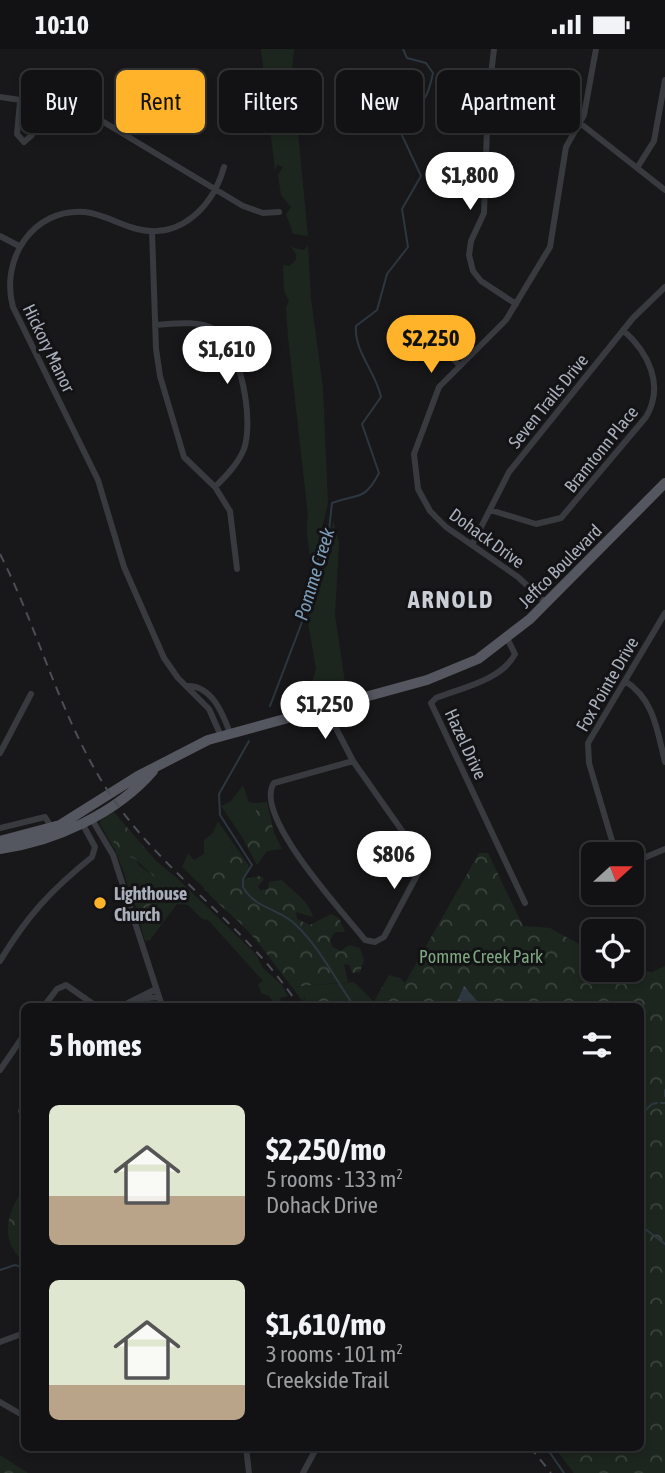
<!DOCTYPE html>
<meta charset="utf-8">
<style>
body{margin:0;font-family:"Asap Condensed",sans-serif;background:#1f2022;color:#f1f3f6;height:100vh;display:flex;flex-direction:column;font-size:26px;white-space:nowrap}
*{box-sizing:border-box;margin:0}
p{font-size:23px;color:#9c9ea0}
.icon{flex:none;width:38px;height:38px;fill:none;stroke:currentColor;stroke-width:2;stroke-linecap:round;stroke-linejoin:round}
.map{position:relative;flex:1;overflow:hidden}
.drawer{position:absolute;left:21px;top:954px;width:623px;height:448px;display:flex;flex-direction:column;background:#121214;border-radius:10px;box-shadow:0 4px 10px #0003,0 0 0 2px #313234}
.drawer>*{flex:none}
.top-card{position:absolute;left:21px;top:21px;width:623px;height:63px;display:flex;gap:14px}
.needle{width:46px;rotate:69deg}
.buttons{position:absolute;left:581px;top:793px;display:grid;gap:14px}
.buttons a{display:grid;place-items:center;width:63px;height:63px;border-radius:10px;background:#121214;box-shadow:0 4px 10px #0003,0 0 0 2px #313234;font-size:35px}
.price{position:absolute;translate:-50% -60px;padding:0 16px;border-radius:24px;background:#fff;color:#222;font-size:23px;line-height:46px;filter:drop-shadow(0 2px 4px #0008)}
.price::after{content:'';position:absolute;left:50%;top:42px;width:21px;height:16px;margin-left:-10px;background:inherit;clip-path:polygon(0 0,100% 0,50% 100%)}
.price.selected{background:#ffb32b;color:#111}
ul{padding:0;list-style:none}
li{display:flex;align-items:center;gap:21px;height:175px;padding:0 28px}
li span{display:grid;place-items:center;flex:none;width:196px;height:140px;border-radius:10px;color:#555}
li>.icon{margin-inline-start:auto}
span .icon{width:84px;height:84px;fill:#fffc;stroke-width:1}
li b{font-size:30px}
h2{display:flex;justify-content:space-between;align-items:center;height:84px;padding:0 28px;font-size:30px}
.tag{padding:0 24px;border-radius:10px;background:#121214;box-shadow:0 4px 10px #0003,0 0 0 2px #313234;font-size:24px;line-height:63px}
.tag.selected{background:#ffb32b;color:#111}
.status{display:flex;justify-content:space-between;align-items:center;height:49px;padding:0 35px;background:#121214;direction:ltr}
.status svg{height:19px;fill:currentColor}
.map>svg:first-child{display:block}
</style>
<div class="status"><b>10:10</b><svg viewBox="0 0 49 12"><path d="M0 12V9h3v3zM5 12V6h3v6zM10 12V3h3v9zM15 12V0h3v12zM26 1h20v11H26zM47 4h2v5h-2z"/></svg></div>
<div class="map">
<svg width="665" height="1424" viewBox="0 0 665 1424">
<defs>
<pattern id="forest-crowns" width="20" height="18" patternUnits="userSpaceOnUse" patternTransform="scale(1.75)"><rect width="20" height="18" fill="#1d261e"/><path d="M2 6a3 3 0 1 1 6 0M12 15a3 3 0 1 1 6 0" fill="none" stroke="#3b433d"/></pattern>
<pattern id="water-waves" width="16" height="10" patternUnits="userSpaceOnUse" patternTransform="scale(1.75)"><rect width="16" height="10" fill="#2c3740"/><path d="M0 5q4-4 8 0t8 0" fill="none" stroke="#48515a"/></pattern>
</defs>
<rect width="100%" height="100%" fill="#18181a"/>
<path fill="#1d261e" d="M261,0h33l-2,21 16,166 -15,-2 -7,-20 5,-7 -10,-12 -3,-20 5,-8 -6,-2 -2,6z
M308,196l3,53 12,90 5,116 -17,66c0,-19 -7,-36 -3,-54l-20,-179 -2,-29 3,-7 -5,-10 -1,-26 6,1 7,-6v-6l-5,-7 13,3z
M333,471l6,23 -4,72 11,74 -39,11 9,-31 -8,-46 2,-23 7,-9 2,-15 7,-10z
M243,736l6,17 8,1 -2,19 -13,15 -21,-31 10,-5z
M109,762l5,9v29l-15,-27z
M218,772l15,22 -6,14 -24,30 -21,-20 6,-14 6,7 10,-6v-14l9,-7z
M117,806l17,3 6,8 20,15 18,-2 78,75 7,14 19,17 6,11 -8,2 3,8h-7l-7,-10 -8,-3 -3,-9 5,-3 -55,-61 -6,-1 -14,-14 -11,-1 -27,36 -5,1 -5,-16 12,-10 -1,-6 10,-19 -31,-19 -6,2z
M354,933l19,19 -1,5h-23l-10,-16 -15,6h-19l-2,6 -11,-15z"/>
<path fill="url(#forest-crowns)" d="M267,753l7,31 8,16 -15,2 -10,14 -15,-28 12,-15 3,-19z
M112,761l44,51 22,18 -18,3 -26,-24 -17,-3c-7,-14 0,-29 -8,-44z
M233,794l16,23 -4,13 15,-3 4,3 -6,7 2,4 8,-1 1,-7 13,-2c12,13 26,19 31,37l-17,-5 1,7 13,6 21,-11 8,4 6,14h-10l-5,8 3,7 8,4 8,-6 11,3 4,12 -4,12 -8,1 -2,-8 -6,-1 4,18 -56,5c-18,-23 -33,-46 -53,-65 -13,-12 -25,-21 -36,-35l24,-30z
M479,804h9l35,73 27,2 43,24v17l59,3 13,-6v507h-91l-20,-26h86v-441h-275l7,-1 17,-30 11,3 5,5z
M130,821l31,20 1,10 -11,9 2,6 -9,7 -13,-25 -7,-24z
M339,941l10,16h-45l1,-10h19z
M24,1137v77c-24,-25 -19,-44 0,-77z
M0,1406l28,18h-28z"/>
<path fill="url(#water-waves)" d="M464,937l14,16 -2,4h-21z"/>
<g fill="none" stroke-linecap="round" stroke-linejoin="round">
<path stroke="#2c3740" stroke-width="2" d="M270,657l37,-97 10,-48 11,-21 4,-37c26,-10 32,-1 47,-30l-17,-49 19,-27c-5,-25 -27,-45 -25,-71l21,-16 10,-36 21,-27 -6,-38 19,-33 -28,-60 4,-6c28,-8 29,-6 36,-37l-7,-10 -19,-5 -4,-9
M249,692l-30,53 1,21 32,50 -9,14v8c12,22 36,21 53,38 24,23 39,54 58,81
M665,1041v6
M661,1054h4
M640,1066l12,-11 5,-1
M640,1176l25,19
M0,1221l15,-5 9,3
M546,1398l18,26"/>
<path stroke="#383a3f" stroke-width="6" d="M494,0l-6,52 -4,112 -13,28 -2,14 4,16 8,10 35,23
M457,29l68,9 27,14 113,89
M0,48l61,9 31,9 151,91 20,7 16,-1
M20,53l-3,32 7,8 8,-7 3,-31
M637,119l17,-27 11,-61
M152,182l4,118 4,27 24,81 31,30 15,24 7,58
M0,187l19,10
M155,276c18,-1 42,-5 59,4 27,16 40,91 30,120 -6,15 -18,27 -29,38
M440,296l20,21
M490,461l46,14 25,-6 85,-101c19,-32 2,-65 -23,-87
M472,496l37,-73 124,-154 32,-31
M546,554l-28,-26 -72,-50 -16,-16 -12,-22 -4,-35 25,-67 67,-67 44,-73 16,-100 18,-32 12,-66
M507,589l8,16c-13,26 -54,34 -79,44l-5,5 94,200
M625,632c29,18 32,49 40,81
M188,637c24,0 35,28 42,47
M325,658l28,54
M221,687l-12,-27 -31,-31 -14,-20 -40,-91 -26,-87 -85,-173c-13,-47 19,-99 72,-95 19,2 34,13 52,17 44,11 76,-23 87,-62
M0,704l31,-59
M353,712l71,101 -40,75 -9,5 -10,-2c-21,-27 -113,-125 -91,-157z
M91,769l22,37 49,151
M0,779l45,-11 7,11
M616,805l-27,-91 -1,-20 77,-130
M632,814l33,-14
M618,844l7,5 6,-5
M0,912c27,-45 51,-71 92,-104l3,-10 -13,-24
M138,950l20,-2
M44,957l13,-17 9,-4 30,21
M122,957l34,-17
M0,1021l24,-35
M24,1056l-3,6 3,7
M0,1293l24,-9
M0,1353l24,14
M83,1398h9
M246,1398l3,26
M303,1424l14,-26"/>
<path stroke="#54575f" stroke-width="10" d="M0,792l60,-16 78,-49 70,-36 219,-60 51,-21 52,-40 135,-136
M0,800c54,-7 117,-36 153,-78"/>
<path stroke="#4b4e55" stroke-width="2" stroke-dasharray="9 7" stroke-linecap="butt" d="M0,505c41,81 62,171 114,246 53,77 133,126 185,206
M530,1398l21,26"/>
</g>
<circle fill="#ffb32b" stroke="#131315" stroke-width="2.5" cx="100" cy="854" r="7"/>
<g text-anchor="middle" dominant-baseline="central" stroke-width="6" stroke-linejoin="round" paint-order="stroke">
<g font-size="18" fill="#a9afbb" stroke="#131315">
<text transform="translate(49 299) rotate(64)">Hickory Manor</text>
<text transform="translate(548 352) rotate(-51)">Seven Trails Drive</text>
<text transform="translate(601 400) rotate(-51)">Bramtonn Place</text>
<text transform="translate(487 489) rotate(36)">Dohack Drive</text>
<text transform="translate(560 517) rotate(-45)">Jeffco Boulevard</text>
<text transform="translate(607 635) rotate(-60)">Fox Pointe Drive</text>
<text transform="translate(466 695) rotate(65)">Hazel Drive</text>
</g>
<g font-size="18" font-weight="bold" fill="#a9afbb" stroke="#131315" text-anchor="start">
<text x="114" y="844">Lighthouse<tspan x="114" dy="21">Church</tspan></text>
</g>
<g font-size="18" fill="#7ea880" stroke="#131315">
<text x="481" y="907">Pomme Creek Park</text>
</g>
<g font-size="19" font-style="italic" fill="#7d9eb9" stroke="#131315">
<text transform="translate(314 525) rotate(-73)">Pomme Creek</text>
</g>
<g font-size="24" font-weight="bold" letter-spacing="2" fill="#caced7" stroke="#131315">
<text x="451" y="550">ARNOLD</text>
</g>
</g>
</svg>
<div class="buttons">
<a><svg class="needle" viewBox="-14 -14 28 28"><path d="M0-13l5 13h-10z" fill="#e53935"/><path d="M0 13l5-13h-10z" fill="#9c9ea0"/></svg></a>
<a><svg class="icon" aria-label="locate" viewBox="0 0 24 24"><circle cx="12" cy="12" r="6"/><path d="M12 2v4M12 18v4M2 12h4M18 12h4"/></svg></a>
</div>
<b class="price" style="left:470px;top:163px">$1,800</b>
<b class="price selected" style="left:431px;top:326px">$2,250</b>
<b class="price" style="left:227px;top:337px">$1,610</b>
<b class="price" style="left:325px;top:692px">$1,250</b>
<b class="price" style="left:394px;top:842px">$806</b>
<div class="top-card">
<a class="tag">Buy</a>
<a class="tag selected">Rent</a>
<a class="tag">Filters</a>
<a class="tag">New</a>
<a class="tag">Apartment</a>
</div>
<section class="drawer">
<h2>5 homes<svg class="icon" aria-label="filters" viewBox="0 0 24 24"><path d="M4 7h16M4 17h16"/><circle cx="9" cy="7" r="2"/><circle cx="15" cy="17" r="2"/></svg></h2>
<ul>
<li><span style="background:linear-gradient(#dfe7d0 65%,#b9a48a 0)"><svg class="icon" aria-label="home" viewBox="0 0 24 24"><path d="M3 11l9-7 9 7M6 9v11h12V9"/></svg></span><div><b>$2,250/mo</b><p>5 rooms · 133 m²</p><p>Dohack Drive</p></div></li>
<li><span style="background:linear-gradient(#dfe7d0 75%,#b9a48a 0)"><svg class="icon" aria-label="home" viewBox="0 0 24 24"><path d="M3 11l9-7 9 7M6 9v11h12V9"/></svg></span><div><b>$1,610/mo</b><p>3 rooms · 101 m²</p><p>Creekside Trail</p></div></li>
</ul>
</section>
</div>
